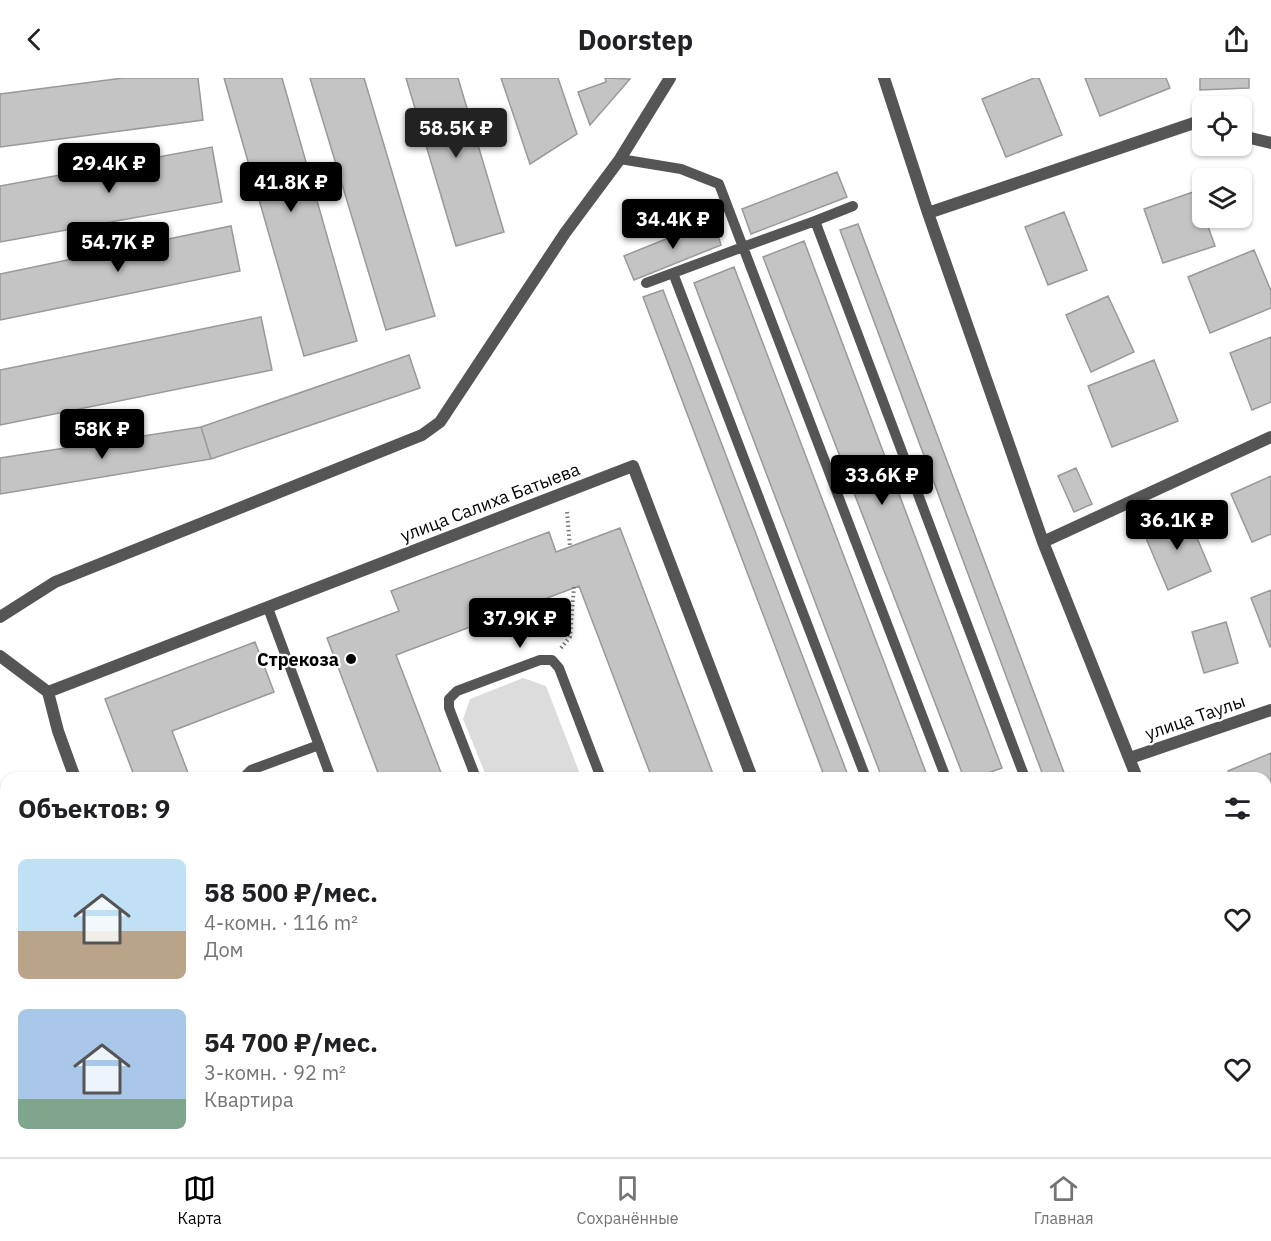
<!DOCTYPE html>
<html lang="ru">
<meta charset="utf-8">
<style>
body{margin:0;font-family:"IBM Plex Sans",sans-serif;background:#f6f6f6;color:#202124;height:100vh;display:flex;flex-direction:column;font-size:22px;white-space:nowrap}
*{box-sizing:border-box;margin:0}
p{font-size:20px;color:#757577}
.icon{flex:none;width:33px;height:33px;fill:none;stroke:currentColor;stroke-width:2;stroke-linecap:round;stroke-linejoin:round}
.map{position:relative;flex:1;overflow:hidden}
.panel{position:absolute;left:0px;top:694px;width:1272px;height:386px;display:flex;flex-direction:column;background:#fff;border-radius:18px 18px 0 0;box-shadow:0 2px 4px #0004}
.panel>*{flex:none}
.tools{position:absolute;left:1192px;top:18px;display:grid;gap:12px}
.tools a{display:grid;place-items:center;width:60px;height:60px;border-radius:9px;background:#fff;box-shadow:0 2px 4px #0004;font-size:30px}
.price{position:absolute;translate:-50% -51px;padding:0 14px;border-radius:6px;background:#000;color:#fff;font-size:20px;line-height:39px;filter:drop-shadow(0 2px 3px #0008)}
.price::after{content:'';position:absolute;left:50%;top:36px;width:18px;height:14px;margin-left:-9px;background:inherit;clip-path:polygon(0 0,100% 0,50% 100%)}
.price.active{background:#222;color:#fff}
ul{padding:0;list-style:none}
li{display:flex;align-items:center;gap:18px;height:150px;padding:0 18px}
li span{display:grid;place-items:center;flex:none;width:168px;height:120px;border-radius:9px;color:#555}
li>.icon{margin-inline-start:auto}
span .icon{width:72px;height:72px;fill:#fffc;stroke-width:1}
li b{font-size:26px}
h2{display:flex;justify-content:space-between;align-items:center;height:72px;padding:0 18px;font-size:26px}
header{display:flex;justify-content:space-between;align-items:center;height:78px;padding:0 18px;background:#fff;font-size:27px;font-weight:800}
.menu{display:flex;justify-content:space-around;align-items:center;height:84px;border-top:2px solid #e0e0e0;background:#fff;font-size:16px;color:#757577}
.menu a{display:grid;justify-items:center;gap:3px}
.menu .active{color:#000}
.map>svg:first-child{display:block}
</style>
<header><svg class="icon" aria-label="back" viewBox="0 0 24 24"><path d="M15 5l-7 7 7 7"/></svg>Doorstep<svg class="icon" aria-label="share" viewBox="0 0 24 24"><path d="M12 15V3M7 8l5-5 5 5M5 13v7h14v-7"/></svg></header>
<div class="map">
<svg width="1271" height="1079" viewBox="0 0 1271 1079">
<rect width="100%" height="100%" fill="#fff"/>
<path fill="#dcdcdc" d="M523,600l23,8 34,88 -1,4h-92l-24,-59 7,-20z"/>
<path fill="#c4c4c4" stroke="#999" stroke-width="1.5" d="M123,0h75l5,42 -203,27v-53z
M224,0h58l75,263 -53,15z
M310,0h54l71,238 -49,14z
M406,0h52l46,154 -48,14z
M501,0h57l19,56 -47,30z
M605,0l25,1 -40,46 -12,-33 28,-10z
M1034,0h5l23,57 -56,22 -24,-58z
M1085,0h81l4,10 -70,28z
M1200,0h49v10l-49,2z
M212,69l10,55 -222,40v-56z
M837,94l10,25 -96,37 -9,-25z
M1196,113l7,19v8h2l10,28 -52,17 -19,-54z
M1064,134l23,58 -39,15 -23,-58z
M713,142l8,25 -87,35 -10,-24z
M858,146l208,554h-22l-204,-548z
M231,148l9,45 -240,49v-46z
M804,163l198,527 -28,10h-10l-201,-521z
M1254,172l17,41v17l-61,25 -22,-56z
M734,189l194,511h-46l-188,-495z
M663,212l186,488h-24l-182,-481z
M1108,218l26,56 -43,20 -25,-57z
M261,239l11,53 -272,55v-55z
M1271,259v65l-19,8 -22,-57z
M409,277l11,33 -209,71 -10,-32z
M1154,282l24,61 -66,26 -24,-61z
M201,349l10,32 -211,35v-36z
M1076,390l16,36 -18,8 -16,-36z
M1271,398v58l-19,8 -21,-48z
M1186,434l25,59 -43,19 -25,-59z
M620,450l93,246 -12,4h-49l-73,-192 -183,69 47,123h-63l-53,-140 72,-27 -8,-20 158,-59 7,20z
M1271,512v56l-1,1 -19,-49z
M1226,544l12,41 -34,10 -12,-41z
M255,564l19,50 -102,39 18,47h-55l-30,-79z
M1271,675v53l-5,2v-30h-35l-3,-7z
M289,1074h144l-14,5h-144z
M521,1074h63l2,5h-63z
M793,1074h63l2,5h-63z
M966,1074h25l2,5h-25z
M1022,1074h43l2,5h-43z
M1100,1074h45l2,5h-45z
M1184,1074h22l1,5h-21z"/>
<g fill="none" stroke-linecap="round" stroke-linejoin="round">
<path stroke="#777" stroke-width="4" stroke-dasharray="1.5 3" stroke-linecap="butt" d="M567,434l3,35
M561,570l9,-11 4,-50
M0,833l6,2"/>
<path stroke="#555" stroke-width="10" d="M620,81l61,10 38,15 24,63 72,-26 210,557
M815,143l38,-15
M673,195l70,-26 203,531
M646,205l27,-10 193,505
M268,530l63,170
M243,700l8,-8 68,-25
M476,700l-27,-70v-9l8,-8 83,-31h12l7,8 42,110
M473,1074l2,5
M741,1074l2,5
M1008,1074l2,5
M1088,1074l2,5
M1167,1074l1,5
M178,1079l13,-5
M624,1079l5,-5"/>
<path stroke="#555" stroke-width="12" d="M884,0l44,135 115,329 94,236
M1242,58l29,7
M928,135l266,-90 9,3
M1043,464l228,-105
M0,539l55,-35 367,-147 18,-13 125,-189 55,-74 50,-81
M0,578l48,36 10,39 17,47
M48,614l585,-226 119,312
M1130,680l141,-48
M1266,901l5,-2
M1266,1069l3,10
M135,1074v5
M902,1074l2,5"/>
</g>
<circle fill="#000" stroke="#fff" stroke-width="2" cx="351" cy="581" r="6"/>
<g text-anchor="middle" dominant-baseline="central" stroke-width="4.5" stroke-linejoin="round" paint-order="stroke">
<g font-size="18" fill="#000" stroke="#fff">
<text transform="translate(490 424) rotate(-21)">улица Салиха Батыева</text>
<text transform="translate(1195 639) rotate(-19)">улица Таулы</text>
</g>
<g font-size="18" font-weight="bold" fill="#000" stroke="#fff" text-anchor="end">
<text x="339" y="581">Стрекоза</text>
</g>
</g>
</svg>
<div class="tools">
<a><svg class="icon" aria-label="locate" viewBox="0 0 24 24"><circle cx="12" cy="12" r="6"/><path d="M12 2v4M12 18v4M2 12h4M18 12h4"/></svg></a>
<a><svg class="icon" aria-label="layers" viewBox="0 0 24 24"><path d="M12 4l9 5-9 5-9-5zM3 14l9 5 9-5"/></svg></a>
</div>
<b class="price active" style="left:456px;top:81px">58.5K ₽</b>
<b class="price" style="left:109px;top:116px">29.4K ₽</b>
<b class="price" style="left:291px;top:135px">41.8K ₽</b>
<b class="price" style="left:673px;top:172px">34.4K ₽</b>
<b class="price" style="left:118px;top:195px">54.7K ₽</b>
<b class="price" style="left:102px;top:382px">58K ₽</b>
<b class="price" style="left:882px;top:428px">33.6K ₽</b>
<b class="price" style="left:1177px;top:473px">36.1K ₽</b>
<b class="price" style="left:520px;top:571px">37.9K ₽</b>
<section class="panel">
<h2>Объектов: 9<svg class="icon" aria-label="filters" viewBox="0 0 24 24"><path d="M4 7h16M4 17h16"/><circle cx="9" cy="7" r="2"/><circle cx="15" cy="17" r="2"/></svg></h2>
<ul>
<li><span style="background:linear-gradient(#bfe0f5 60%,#b9a48a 0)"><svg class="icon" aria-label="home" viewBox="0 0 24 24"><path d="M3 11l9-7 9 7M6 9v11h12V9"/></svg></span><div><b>58 500 ₽/мес.</b><p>4-комн. · 116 m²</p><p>Дом</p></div><svg class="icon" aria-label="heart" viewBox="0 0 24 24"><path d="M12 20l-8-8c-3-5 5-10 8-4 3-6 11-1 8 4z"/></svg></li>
<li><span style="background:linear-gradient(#a9c7e8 75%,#7fa58c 0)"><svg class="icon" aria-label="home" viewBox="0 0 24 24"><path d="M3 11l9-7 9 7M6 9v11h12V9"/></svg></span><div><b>54 700 ₽/мес.</b><p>3-комн. · 92 m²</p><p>Квартира</p></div><svg class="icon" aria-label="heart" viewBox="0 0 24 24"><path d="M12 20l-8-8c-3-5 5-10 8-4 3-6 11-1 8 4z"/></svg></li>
</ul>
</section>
</div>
<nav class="menu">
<a class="active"><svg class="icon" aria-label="map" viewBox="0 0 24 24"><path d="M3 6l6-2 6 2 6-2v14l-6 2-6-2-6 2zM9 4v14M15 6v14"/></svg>Карта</a>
<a><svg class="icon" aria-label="saved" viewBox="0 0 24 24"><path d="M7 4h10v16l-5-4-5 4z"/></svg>Сохранённые</a>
<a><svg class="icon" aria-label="home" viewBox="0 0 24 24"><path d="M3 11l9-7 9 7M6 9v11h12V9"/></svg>Главная</a>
</nav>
